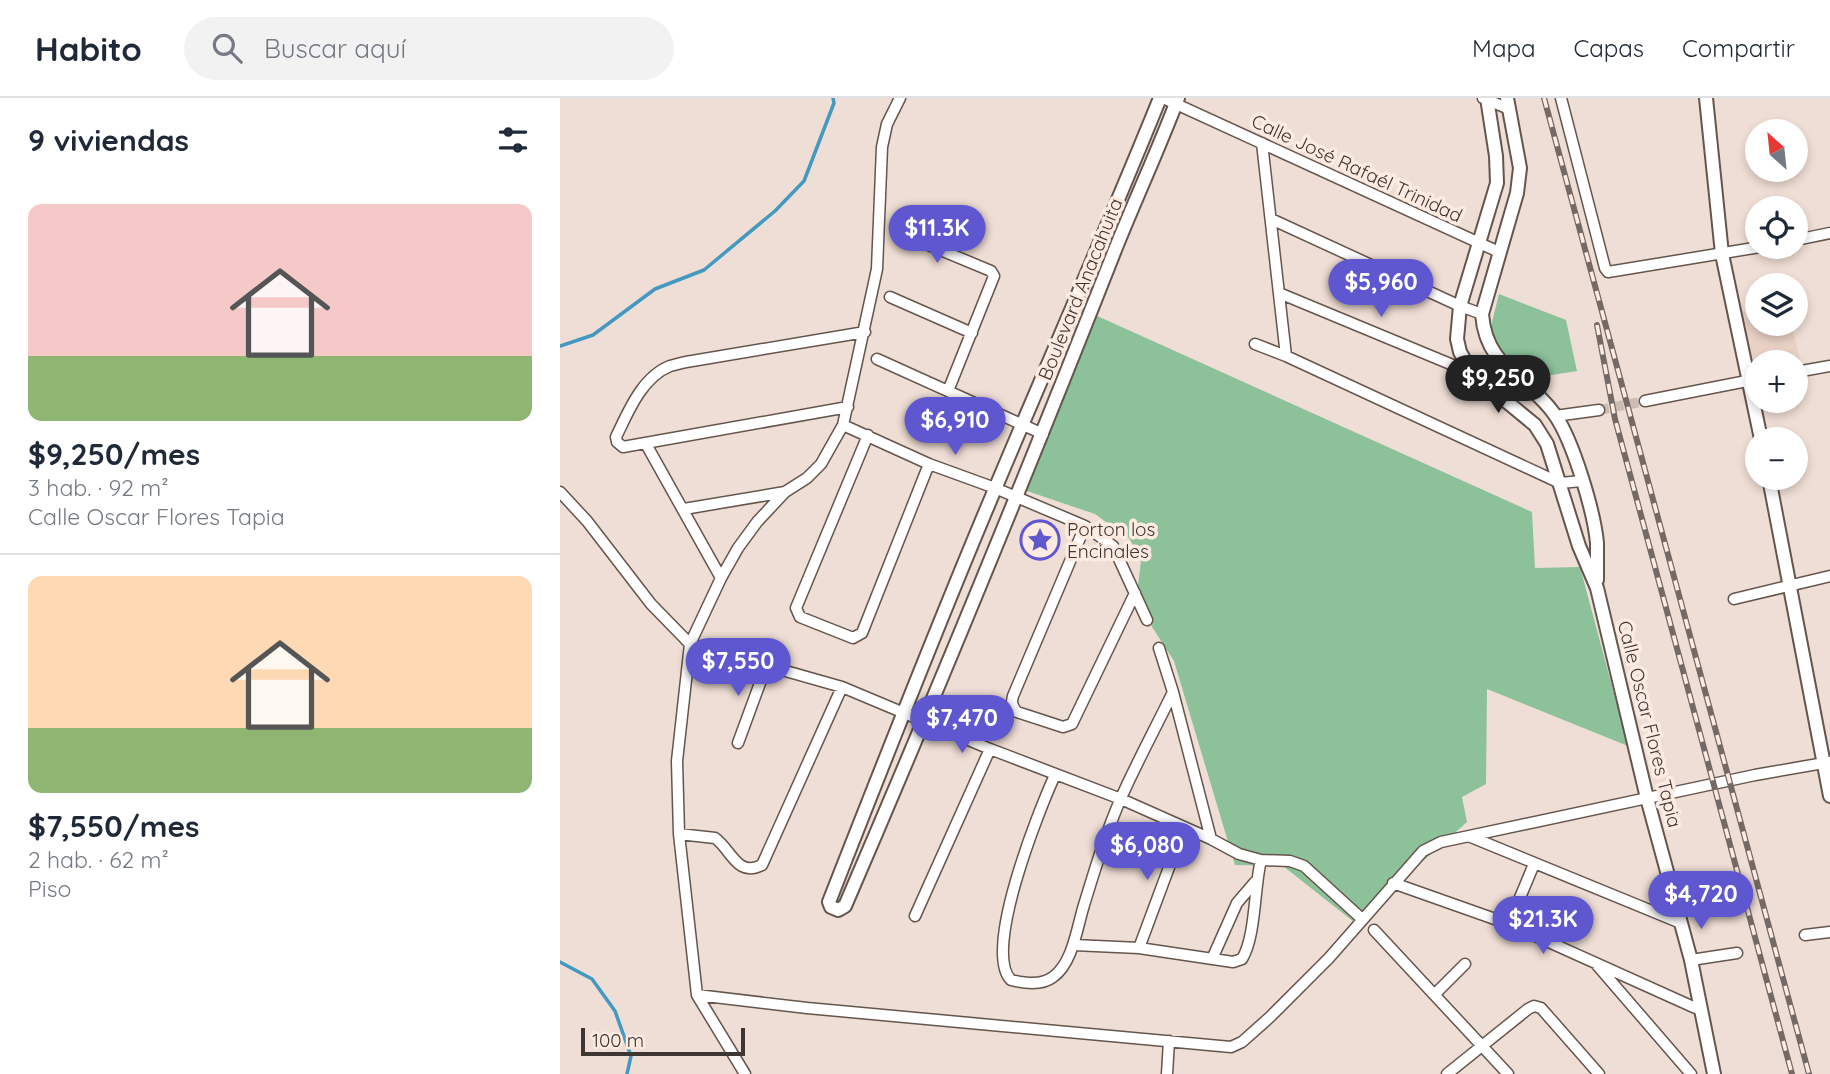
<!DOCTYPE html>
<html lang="es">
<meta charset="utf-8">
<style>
body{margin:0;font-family:Quicksand,sans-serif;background:#f2f2f3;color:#1f2937;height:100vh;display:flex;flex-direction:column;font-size:26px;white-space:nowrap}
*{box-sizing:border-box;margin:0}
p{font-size:23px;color:#747a83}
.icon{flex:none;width:38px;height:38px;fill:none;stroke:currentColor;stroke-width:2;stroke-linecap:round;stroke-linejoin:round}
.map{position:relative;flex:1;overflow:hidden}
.sheet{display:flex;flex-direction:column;background:#fff;width:560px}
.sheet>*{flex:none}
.needle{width:46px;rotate:333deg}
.tools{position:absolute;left:1185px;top:21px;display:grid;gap:14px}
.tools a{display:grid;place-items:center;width:63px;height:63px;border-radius:50%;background:#fff;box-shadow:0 4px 10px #0003;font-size:35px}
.scale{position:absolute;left:21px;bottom:18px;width:164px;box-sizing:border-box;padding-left:7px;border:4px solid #3d3632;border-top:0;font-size:19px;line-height:24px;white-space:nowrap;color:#3d3632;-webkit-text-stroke:5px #fdebe2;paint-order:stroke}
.price{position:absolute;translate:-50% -60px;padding:0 16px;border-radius:24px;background:#5e57cf;color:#fff;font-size:23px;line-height:46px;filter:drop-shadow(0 2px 4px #0008)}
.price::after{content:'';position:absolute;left:50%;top:42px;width:21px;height:16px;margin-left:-10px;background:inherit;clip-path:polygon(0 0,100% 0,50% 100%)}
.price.selected{background:#222;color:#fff}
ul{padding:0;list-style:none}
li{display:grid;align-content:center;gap:14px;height:371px;padding:0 28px}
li+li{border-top:2px solid #e0e1e3}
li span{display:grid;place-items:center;height:217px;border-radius:14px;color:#555}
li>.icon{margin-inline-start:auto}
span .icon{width:126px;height:126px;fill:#fffc;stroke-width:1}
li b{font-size:30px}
h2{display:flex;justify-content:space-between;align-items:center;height:84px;padding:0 28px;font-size:30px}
header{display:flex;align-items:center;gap:42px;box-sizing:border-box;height:98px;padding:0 35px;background:#fff;border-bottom:2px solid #e0e1e3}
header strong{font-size:33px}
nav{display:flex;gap:38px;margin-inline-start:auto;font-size:24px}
.search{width:490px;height:63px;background:#f2f2f3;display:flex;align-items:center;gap:18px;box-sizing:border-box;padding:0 24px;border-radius:38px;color:#747a83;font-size:26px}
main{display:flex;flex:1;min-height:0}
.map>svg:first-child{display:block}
</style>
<header>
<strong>Habito</strong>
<div class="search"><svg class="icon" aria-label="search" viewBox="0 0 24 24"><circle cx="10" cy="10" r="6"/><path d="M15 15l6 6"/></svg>Buscar aquí</div>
<nav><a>Mapa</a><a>Capas</a><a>Compartir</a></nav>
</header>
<main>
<section class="sheet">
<h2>9 viviendas<svg class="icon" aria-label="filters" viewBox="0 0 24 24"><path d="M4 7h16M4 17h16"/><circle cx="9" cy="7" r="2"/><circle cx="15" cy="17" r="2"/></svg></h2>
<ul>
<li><span style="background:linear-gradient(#f6c9c9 70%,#8fb573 0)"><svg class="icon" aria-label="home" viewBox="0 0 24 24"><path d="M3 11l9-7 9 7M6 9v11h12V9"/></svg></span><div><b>$9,250/mes</b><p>3 hab. · 92 m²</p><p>Calle Oscar Flores Tapia</p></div></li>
<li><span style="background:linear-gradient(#ffd9b3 70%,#8fb573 0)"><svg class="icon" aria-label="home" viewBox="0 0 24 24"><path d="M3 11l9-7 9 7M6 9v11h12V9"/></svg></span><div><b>$7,550/mes</b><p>2 hab. · 62 m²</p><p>Piso</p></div></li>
</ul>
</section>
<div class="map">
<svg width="1270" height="976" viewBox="0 0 1270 976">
<rect width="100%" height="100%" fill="#efded5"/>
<path fill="#e9d1c5" d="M1197,210v16h34l12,46 -7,2v-10h-39v17l-8,2 -14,-68z"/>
<path fill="#8cc19a" d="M939,196l67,26 11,51 -50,8 -23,-22 -14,-27z
M535,217l437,197 3,56 45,-1 48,179 -141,-57 -1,95 -24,13 5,25 -113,100 -71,-56 -48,-1 -61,-204 -38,-59 5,-41 -12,-23 -34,-24 -80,-27z"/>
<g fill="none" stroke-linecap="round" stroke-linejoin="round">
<path stroke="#4399bf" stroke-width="3.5" d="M0,248l33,-11 62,-46 49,-19 71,-59 29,-30 30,-78 -1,-5
M0,864l32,17 23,32 16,45 -4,18"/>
<path stroke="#cbbcb4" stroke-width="10" stroke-dasharray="10 5" stroke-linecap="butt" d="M1039,312l46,-9"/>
<g stroke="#64554d" stroke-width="13">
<path id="minor" d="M603,0l336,154
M923,0l26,11
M1001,0l44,170 3,4 152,-25
M702,45l24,213
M711,121l189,87 22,8
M342,136l89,37 3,5 -46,115
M1236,142l34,-7
M719,195l193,80
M330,199l82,36
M695,246l31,12 274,127 22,-2
M317,261l166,75
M1236,274l34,-6
M1085,303l112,-22
M288,309l-225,40 -6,-5 -1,-5c12,-25 26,-60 54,-71 7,-2 15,-4 22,-5l173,-29
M995,318l44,-6
M283,327l86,39 66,24 90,38 28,20 34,74
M308,337l-72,173 4,9 53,21 9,-5 67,-169
M86,346l75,134
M0,394l27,29 64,83 39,40 152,43 148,62 131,50 90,40 28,15 22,6 29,1 14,5 58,53
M124,411l101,-17
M525,428l-72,170c-2,7 -1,10 4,16l46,15 9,-3 63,-131
M1174,501l96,-23
M599,550l14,44 38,147
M178,645l29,-79
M495,677c-16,35 -73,177 -44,205 13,3 30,6 42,-3 20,-14 24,-50 31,-72 11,-36 22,-73 37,-107 16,-36 35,-71 52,-106
M119,736l36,4c16,11 22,40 47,27l80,-178
M911,739l210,86
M833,785l116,41 191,86
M355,818l75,-167
M949,826l25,-60
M814,832l134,144
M1245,837l25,-3
M514,847l65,3 94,14 9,-3c14,-23 12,-71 19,-99
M579,850l45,-121
M652,861l25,-56 18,-21
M1131,862l46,-7
M1037,867l94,109
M875,896l30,-30
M137,897l110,13 424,39 11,-5 28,-25 59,-59 94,-107 18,-9 314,-67 75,-13
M185,976l-48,-79 -18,-161 -2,-73 13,-117 31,-66 17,-30 19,-26 28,-30 22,-14 14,-14 22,-39 34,-156 5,-122 5,-23 13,-26
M607,976l2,-33
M887,976l81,-65 6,-3 7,2 58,66"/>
</g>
<g stroke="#64554d" stroke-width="16">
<path id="tertiary" d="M600,0c-53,131 -110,260 -165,391 -58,137 -112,275 -166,413l2,5 7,3 7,-4c93,-216 182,-433 268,-651 21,-53 45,-104 65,-157
M927,0l9,58 1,27 -37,123 -3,33 3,13 12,21 63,52 12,19 32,102 18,42 50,210 44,162 23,114
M947,0l13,70 -3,25 -35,121c4,55 46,62 73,101 18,26 39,96 42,128 0,12 0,25 0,37
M1146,0l16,156 39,185
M1209,380l61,318"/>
</g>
<use href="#minor" stroke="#fff" stroke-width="10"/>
<use href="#tertiary" stroke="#fff" stroke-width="12"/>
<g stroke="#746964" stroke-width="6">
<path id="rail" d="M984,0l265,976
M1037,227l18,94 177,655"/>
</g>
<use href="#rail" stroke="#fdebe2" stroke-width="3.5" stroke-dasharray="10" stroke-linecap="butt"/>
</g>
<defs>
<g id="sight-ring" transform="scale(2.0125)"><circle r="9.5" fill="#fdebe2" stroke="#5e57cf" stroke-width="1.5"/><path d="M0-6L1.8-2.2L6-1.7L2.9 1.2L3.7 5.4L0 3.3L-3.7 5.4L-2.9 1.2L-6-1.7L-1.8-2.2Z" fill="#5e57cf"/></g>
</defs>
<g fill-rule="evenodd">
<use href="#sight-ring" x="480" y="442"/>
</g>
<g text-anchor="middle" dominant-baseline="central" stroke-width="7" stroke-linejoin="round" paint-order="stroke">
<g font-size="19" fill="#3d3632" stroke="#fdebe2">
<text transform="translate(797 70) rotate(25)">Calle José Rafaél Trinidad</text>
<text transform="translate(520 191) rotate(-68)">Boulevard Anacahuita</text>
<text transform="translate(1090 626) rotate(76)">Calle Oscar Flores Tapia</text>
</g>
<g font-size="19" fill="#3d3632" stroke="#fdebe2" text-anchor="start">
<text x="507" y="431">Porton los<tspan x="507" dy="22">Encinales</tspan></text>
</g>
</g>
</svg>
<div class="tools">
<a><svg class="needle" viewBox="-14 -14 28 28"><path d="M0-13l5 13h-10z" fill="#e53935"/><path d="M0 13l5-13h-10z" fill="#747a83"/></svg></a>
<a><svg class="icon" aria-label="locate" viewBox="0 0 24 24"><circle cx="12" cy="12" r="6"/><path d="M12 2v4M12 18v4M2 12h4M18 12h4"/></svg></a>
<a><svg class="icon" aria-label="layers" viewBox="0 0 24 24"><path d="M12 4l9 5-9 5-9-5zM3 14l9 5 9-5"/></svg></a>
<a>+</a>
<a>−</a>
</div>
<div class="scale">100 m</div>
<b class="price" style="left:377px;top:167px">$11.3K</b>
<b class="price" style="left:821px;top:221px">$5,960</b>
<b class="price selected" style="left:938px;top:317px">$9,250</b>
<b class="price" style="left:395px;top:359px">$6,910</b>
<b class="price" style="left:178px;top:600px">$7,550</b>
<b class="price" style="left:402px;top:657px">$7,470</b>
<b class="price" style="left:587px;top:784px">$6,080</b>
<b class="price" style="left:1141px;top:833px">$4,720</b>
<b class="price" style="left:983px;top:858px">$21.3K</b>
</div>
</main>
